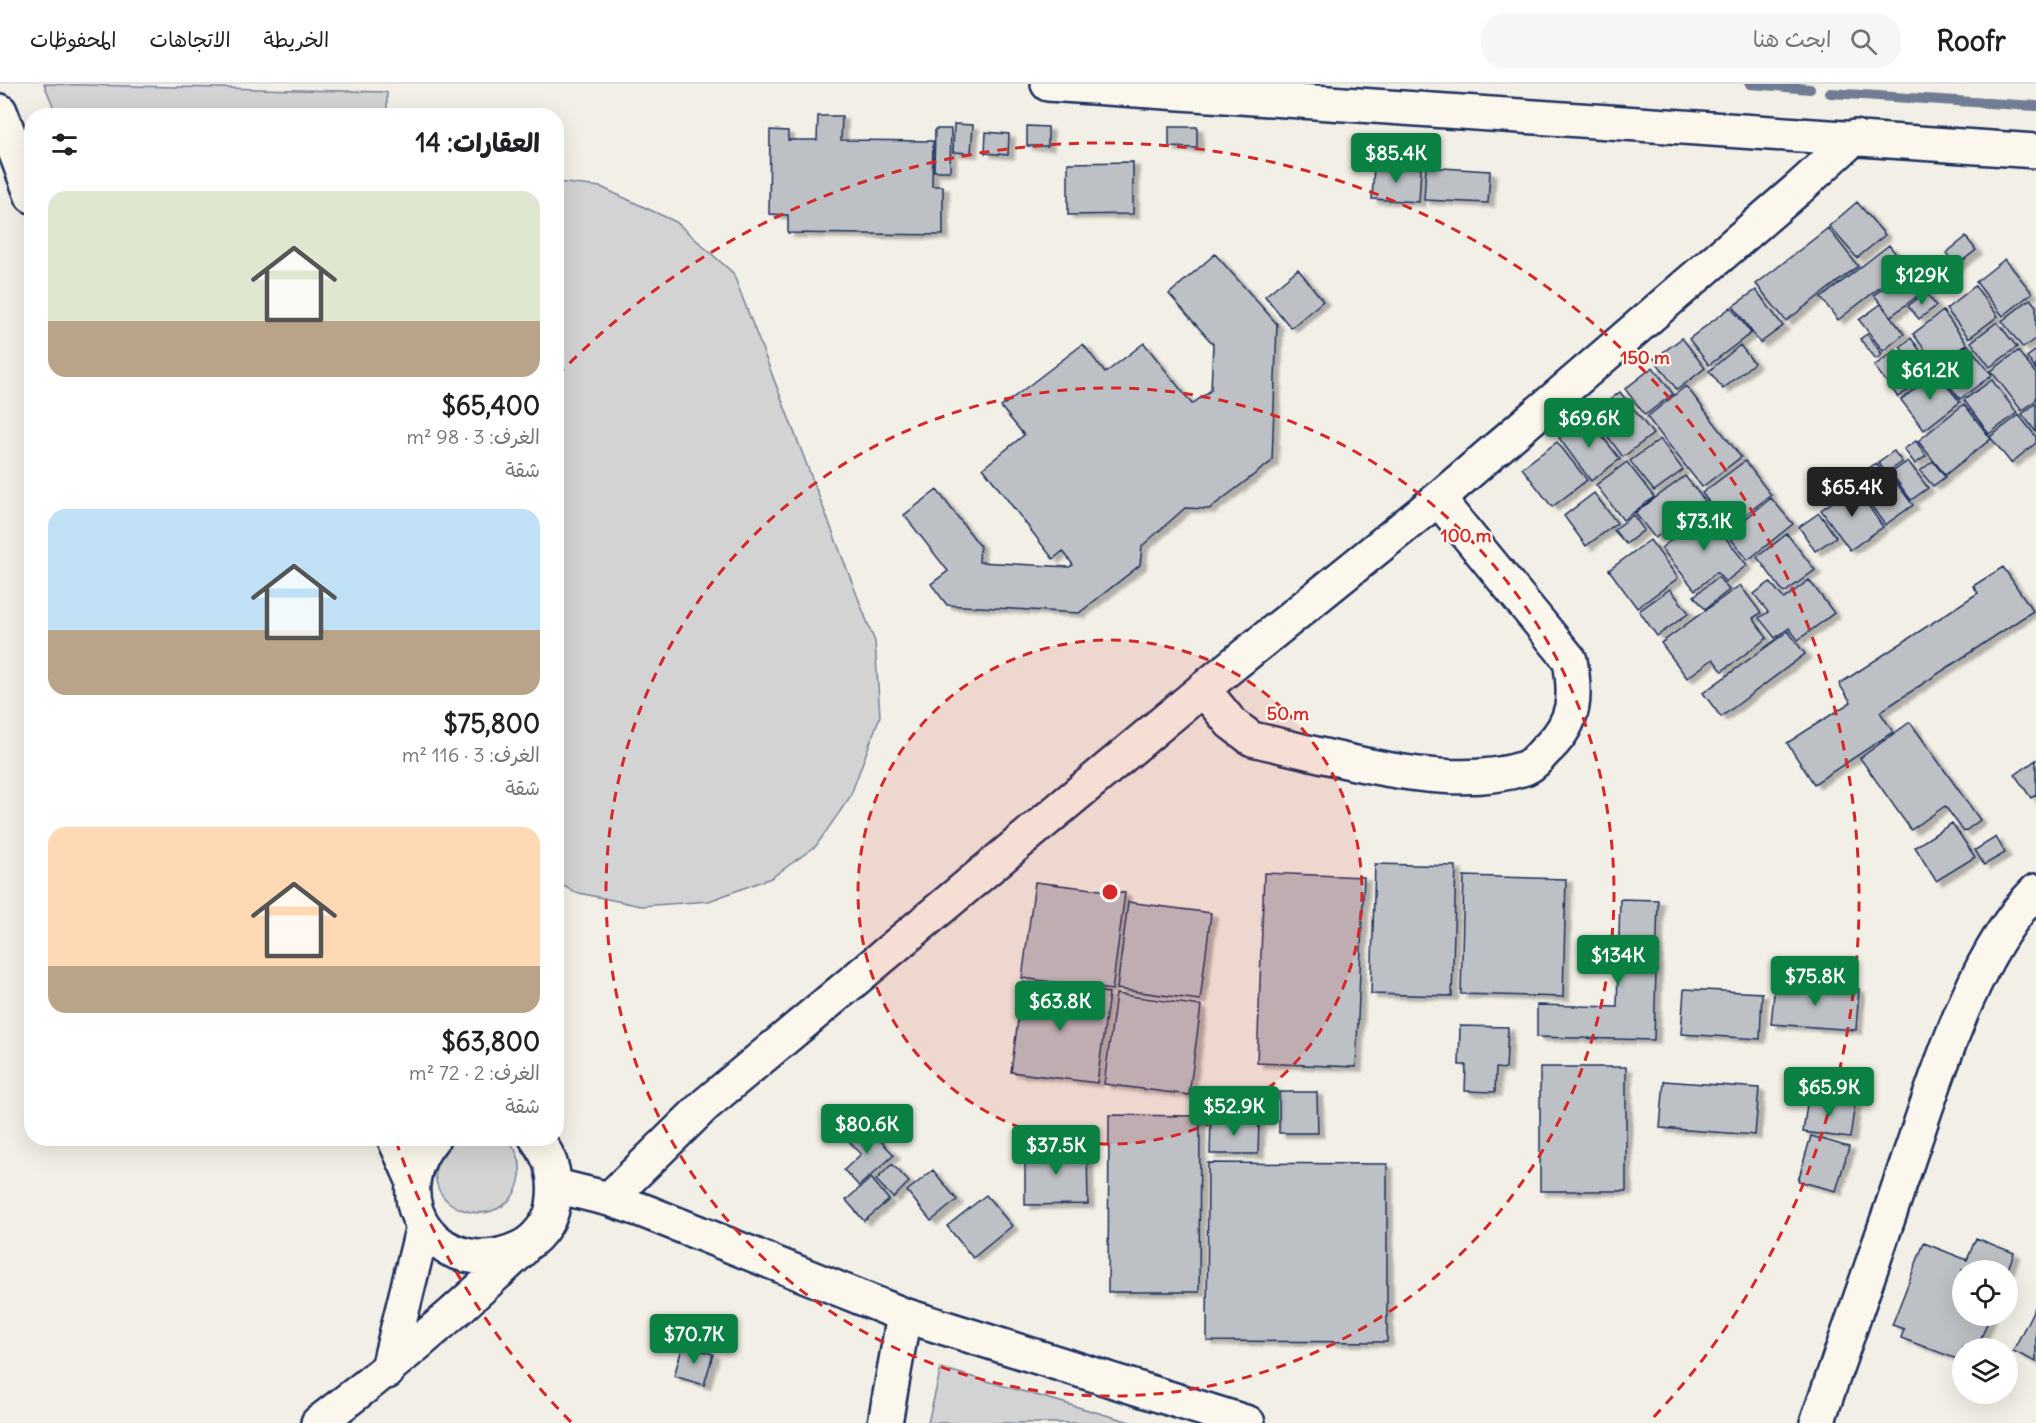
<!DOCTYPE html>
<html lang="ar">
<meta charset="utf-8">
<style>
body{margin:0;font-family:Delius,"Playpen Sans Arabic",sans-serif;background:#f6f6f6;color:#202124;direction:rtl;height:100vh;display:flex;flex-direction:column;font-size:22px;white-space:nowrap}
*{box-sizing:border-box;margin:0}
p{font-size:20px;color:#757577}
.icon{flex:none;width:33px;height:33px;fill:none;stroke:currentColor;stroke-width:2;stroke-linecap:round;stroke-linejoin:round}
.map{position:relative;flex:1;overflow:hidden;direction:ltr}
.drawer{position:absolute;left:24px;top:24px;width:540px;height:1038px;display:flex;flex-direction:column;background:#fff;border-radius:24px;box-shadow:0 6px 24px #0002;direction:rtl}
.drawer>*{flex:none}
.controls{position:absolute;left:1952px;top:1176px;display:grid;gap:12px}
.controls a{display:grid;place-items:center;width:66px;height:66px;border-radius:50%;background:#fff;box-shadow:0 6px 24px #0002;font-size:30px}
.price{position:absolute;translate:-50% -51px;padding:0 14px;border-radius:6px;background:#0b8043;color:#fff;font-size:20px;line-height:39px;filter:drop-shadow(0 2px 3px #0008)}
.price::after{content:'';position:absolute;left:50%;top:36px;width:18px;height:14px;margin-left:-9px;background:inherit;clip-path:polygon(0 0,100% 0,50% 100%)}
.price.active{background:#222;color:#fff}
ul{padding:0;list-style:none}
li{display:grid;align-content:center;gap:12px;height:318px;padding:0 24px}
li span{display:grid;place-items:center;height:186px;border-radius:18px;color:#555}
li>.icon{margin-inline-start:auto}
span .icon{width:108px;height:108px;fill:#fffc;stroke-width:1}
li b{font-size:26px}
h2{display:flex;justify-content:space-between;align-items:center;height:72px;padding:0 24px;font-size:26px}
header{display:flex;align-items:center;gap:36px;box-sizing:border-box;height:84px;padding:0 30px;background:#fff;border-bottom:2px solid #e0e0e0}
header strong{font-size:28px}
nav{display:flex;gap:33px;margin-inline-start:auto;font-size:21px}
.search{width:420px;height:54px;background:#f6f6f6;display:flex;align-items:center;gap:15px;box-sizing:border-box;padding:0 21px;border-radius:24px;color:#757577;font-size:22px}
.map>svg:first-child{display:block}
</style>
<header>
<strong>Roofr</strong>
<div class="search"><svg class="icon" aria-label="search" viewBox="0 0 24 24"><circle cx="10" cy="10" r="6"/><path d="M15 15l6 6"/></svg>ابحث هنا</div>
<nav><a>الخريطة</a><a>الاتجاهات</a><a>المحفوظات</a></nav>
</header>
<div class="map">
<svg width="2036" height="1339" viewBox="0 0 2036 1339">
<defs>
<filter id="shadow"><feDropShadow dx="6" dy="4" stdDeviation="1.5" flood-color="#0004"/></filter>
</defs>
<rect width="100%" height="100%" fill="#f2efe6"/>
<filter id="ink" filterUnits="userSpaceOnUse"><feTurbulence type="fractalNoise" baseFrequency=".0167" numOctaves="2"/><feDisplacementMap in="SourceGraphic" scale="12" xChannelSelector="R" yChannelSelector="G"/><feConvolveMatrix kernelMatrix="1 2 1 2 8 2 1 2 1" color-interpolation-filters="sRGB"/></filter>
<g filter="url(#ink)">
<path fill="#d2d3d2" stroke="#768198" stroke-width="1.5" d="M44,0l343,8v23h-330z
M557,98l44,5 75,35 57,51 142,369 5,74 -30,81 -34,49 -45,32 -62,23 -68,5 -67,-14 -17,-10z
M506,1054c10,9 16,24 14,38 -10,68 -123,33 -71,-37z
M941,1284l193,55h-206z"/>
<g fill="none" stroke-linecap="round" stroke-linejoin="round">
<path stroke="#707b93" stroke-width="10" d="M1750,0l60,5
M1830,9l206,13"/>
</g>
<path fill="#bdc0c4" stroke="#1b2f5e" stroke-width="1.5" filter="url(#shadow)" d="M818,32h24l-1,24 92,1 -1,45h11v49l-155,-2v-18l-19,-1 1,-84 18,1v9h29z
M954,40l19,1 -2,28 -18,-1z
M1027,42l21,1v19h-21z
M1169,43h28v21l-28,-1z
M935,45h16l-1,42h-16z
M986,48l23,2 -1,21 -23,-2z
M1133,78v52l-65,1v-52z
M1374,81l47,3 -2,34 -47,-3z
M1426,83l64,4 -2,32 -64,-3z
M1857,118l28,33 -28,23 -28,-32z
M1828,144l30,38 -72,55 -30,-37z
M1966,153l10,13 -20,16 -10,-13z
M1889,161l17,22 -68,53 -17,-22z
M1215,170l62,70 -5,137 -63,48 -24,-1 -43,38 -2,19 -61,48 -132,-8 -16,-21 17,-13 -44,-56 33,-25 43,56 -1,16 90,5 4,-2 -10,-14 -10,8 -70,-91 41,-33 -23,-28 82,-63 22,29 39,-30 48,61 19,-14 2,-46 -44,-50z
M2005,175l27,34 -29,23 -27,-34z
M1912,183l16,21 -37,28 -17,-21z
M1298,185l25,32 -32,27 -26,-32z
M1975,202l23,30 -29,22 -23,-29z
M1756,206l27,36 -23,17 -27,-37z
M1926,208l10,14 -17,13 -11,-13z
M2030,215l6,7v32l-13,10 -21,-27z
M1881,220l23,30 -21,17 -24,-31z
M1731,223l20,26 -42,32 -20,-26z
M1943,227l24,33 -30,22 -24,-32z
M1997,238l20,25 -27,20 -19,-25z
M1867,250l15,20 -6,5 -16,-20z
M1682,254l23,30 -28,22 -23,-31z
M1911,254l10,14 -11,8 -10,-13z
M1740,261l14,18 -31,26 -14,-18z
M1968,261l24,30 -32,24 -24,-30z
M1896,266l24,32 -22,15 -24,-31z
M2036,266v20l-9,-13z
M2018,267l18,23v26l-14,11 -31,-40z
M1924,270l11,14 -13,8 -10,-13z
M1653,283l20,27 -28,21 -20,-26z
M1936,288l24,30 -36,28 -23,-30z
M1992,296l25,33 -28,21 -25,-34z
M1686,302l55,71 -39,30 -55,-70z
M1620,308l33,42 -30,23 -32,-43z
M2036,319v29l-14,-18z
M1964,320l27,35 -46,36 -27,-34z
M2019,331l17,22v6l-25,20 -21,-26z
M1587,333l33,42 -29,22 -32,-43z
M1660,355l23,31 -29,21 -24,-30z
M1916,357l10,15 -11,8 -11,-15z
M1557,358l30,38 -35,27 -30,-39z
M1894,367l8,11 -16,11 -8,-11z
M1745,377l26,34 -43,33 -26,-35z
M1908,377l20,27 -17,12 -20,-27z
M1933,377l12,16 -12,9 -13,-15z
M1627,378l27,35 -31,23 -27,-35z
M1876,379l10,14 4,-2 23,30 -28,20 -32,-45z
M1685,392l20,25 -50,37 -20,-25z
M1855,402l28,41 -33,23 -29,-40z
M1594,409l23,30 -31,23 -22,-30z
M1771,414l22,26 -45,36 -21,-26z
M1709,426l15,18 -4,3 27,34 -22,17 -8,-10 -22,18 -34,-42z
M1819,429l17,24 -21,14 -16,-24z
M1633,431l11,15 -18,14 -12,-14z
M1787,450l28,36 -31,23 -27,-36z
M1650,456l28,38 -41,30 -28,-38z
M2003,483l30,44 -153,101 13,20 -79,52 -27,-41 64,-41 -12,-18 139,-91 -5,-7z
M1718,493l11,13 -24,19 -11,-13z
M1809,496l25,33 -36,27 -9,-12 -14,10 -16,-20 9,-6 -14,-18 16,-12 14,17z
M1740,501l21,28 -8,5 14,20 -45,33 -9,-12 -26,19 -26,-35z
M1670,505l19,24 -32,23 -18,-25z
M1788,547l17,23 -84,63 -18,-24z
M1910,638l70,98 -16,12 -19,-26 -34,24 -51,-72z
M2036,676v35l-5,3 -16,-23z
M1952,739l23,34 -39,24 -21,-34z
M1996,753l9,16 -21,12 -9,-15z
M1375,780l81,2 -4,130 -81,-2z
M1264,789l100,4 -8,190 -99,-4z
M1464,792l102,3 -3,118 -102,-3z
M1035,798l90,11 -13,97 -90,-12z
M1620,815l38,1 -4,140 -117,-3v-32l80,2z
M1128,818l83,11 -11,87 -83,-11z
M1023,898l86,11 -12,90 -86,-11z
M1775,899l84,6 -3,41 -85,-6z
M1684,905l78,4 -2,46 -79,-5z
M1116,910l85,12 -12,89 -85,-11z
M1460,942l48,1 -2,42 -10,-1 -1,24 -30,-1 1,-26h-7z
M1540,983h86v124h-86z
M1664,997l95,7 -4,47 -95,-7z
M1279,1008h38l1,41h-39z
M1808,1013l47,6 -5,35 -47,-6z
M1109,1031l91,1 -1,176h-91z
M1211,1036l48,1 -1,33h-48z
M865,1040l29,31 -35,31 -15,-16 17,-16 -13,-14z
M1811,1052l38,11 -13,44 -38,-10z
M1025,1063h62l1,57 -63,1z
M1208,1079l179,1v178l-180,-1z
M892,1080l17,18 -16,16 -17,-18z
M933,1086l24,30 -26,21 -24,-30z
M871,1094l18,22 -25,21 -18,-21z
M986,1111l26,31 -39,32 -26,-32z
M1976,1154l38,15 -7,19 -45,-2v46h28l-13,32h-15v13l-61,-23 3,-9 -12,-4 32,-82 43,17z
M2036,1221v57l-23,-11z
M683,1261l30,9 -9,31 -30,-9z"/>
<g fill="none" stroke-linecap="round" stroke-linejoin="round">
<g stroke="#1b2f5e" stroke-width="38">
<path id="minor" d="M1048,0l988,67
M0,27l32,85
M1203,605l28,34 21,16c79,17 195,55 273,29 9,-3 17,-15 24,-21 27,-27 27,-51 21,-87l-132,-161
M394,1054l18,40
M433,1054c-55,66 11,146 87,110 15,-7 30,-25 33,-42 4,-26 0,-46 -17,-68
M556,1102l53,13 35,12 260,104 344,108
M609,1115l96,-94 498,-416 235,-190 360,-310 57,-52
M387,1288l36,-146
M318,1339c72,-54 139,-111 204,-173
M885,1339l19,-108
M1817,1339c31,-88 61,-175 91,-263 29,-83 65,-206 128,-269"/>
</g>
<use href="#minor" stroke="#fbf7ec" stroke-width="33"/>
</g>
</g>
<circle cx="1110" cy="808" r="252" fill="#d62828" fill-opacity=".12"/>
<g fill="none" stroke="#d62828" stroke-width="3" stroke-dasharray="10 8">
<circle cx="1110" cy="808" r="252"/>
<circle cx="1110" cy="808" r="504"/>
<path d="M571 1338A756 756 0 0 1 397 1060M557 292A756 756 0 1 1 1649 1338"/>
</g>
<circle cx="1110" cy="808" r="9" fill="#d62828" stroke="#fbf7ec" stroke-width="3"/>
<g font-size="18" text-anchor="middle" font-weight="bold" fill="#d62828" stroke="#fbf7ec" stroke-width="4.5" stroke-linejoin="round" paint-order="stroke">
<text x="1645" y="280">150 m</text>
<text x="1466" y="458">100 m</text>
<text x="1288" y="636">50 m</text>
</g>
</svg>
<div class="controls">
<a><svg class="icon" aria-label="locate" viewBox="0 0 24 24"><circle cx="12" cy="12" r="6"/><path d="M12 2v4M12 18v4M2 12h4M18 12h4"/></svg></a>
<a><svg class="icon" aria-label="layers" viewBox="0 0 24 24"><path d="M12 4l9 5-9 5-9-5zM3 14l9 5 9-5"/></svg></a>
</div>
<b class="price" style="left:1396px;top:100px">$85.4K</b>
<b class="price" style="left:1922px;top:222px">$129K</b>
<b class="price" style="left:1930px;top:317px">$61.2K</b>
<b class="price" style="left:1589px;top:365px">$69.6K</b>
<b class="price active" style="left:1852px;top:434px">$65.4K</b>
<b class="price" style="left:1704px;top:468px">$73.1K</b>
<b class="price" style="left:1618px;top:902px">$134K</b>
<b class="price" style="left:1815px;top:923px">$75.8K</b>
<b class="price" style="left:1060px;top:948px">$63.8K</b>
<b class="price" style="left:1829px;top:1034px">$65.9K</b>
<b class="price" style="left:1234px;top:1053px">$52.9K</b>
<b class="price" style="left:867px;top:1071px">$80.6K</b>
<b class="price" style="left:1056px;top:1092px">$37.5K</b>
<b class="price" style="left:694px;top:1281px">$70.7K</b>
<section class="drawer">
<h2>العقارات: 14<svg class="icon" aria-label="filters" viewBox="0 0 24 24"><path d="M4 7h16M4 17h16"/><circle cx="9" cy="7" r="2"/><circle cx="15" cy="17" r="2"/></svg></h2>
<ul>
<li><span style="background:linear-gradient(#dfe7d0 70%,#b9a48a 0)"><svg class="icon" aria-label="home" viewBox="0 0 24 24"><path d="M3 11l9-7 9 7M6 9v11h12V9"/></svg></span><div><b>$65,400</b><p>الغرف: 3 · 98 m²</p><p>شقة</p></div></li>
<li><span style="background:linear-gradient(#bfe0f5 65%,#b9a48a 0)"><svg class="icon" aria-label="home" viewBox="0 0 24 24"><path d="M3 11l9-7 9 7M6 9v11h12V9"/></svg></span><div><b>$75,800</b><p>الغرف: 3 · 116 m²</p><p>شقة</p></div></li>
<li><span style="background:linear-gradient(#ffd9b3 75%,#b9a48a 0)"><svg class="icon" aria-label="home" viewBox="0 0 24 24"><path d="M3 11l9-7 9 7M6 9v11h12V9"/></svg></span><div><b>$63,800</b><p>الغرف: 2 · 72 m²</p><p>شقة</p></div></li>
</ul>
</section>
</div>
